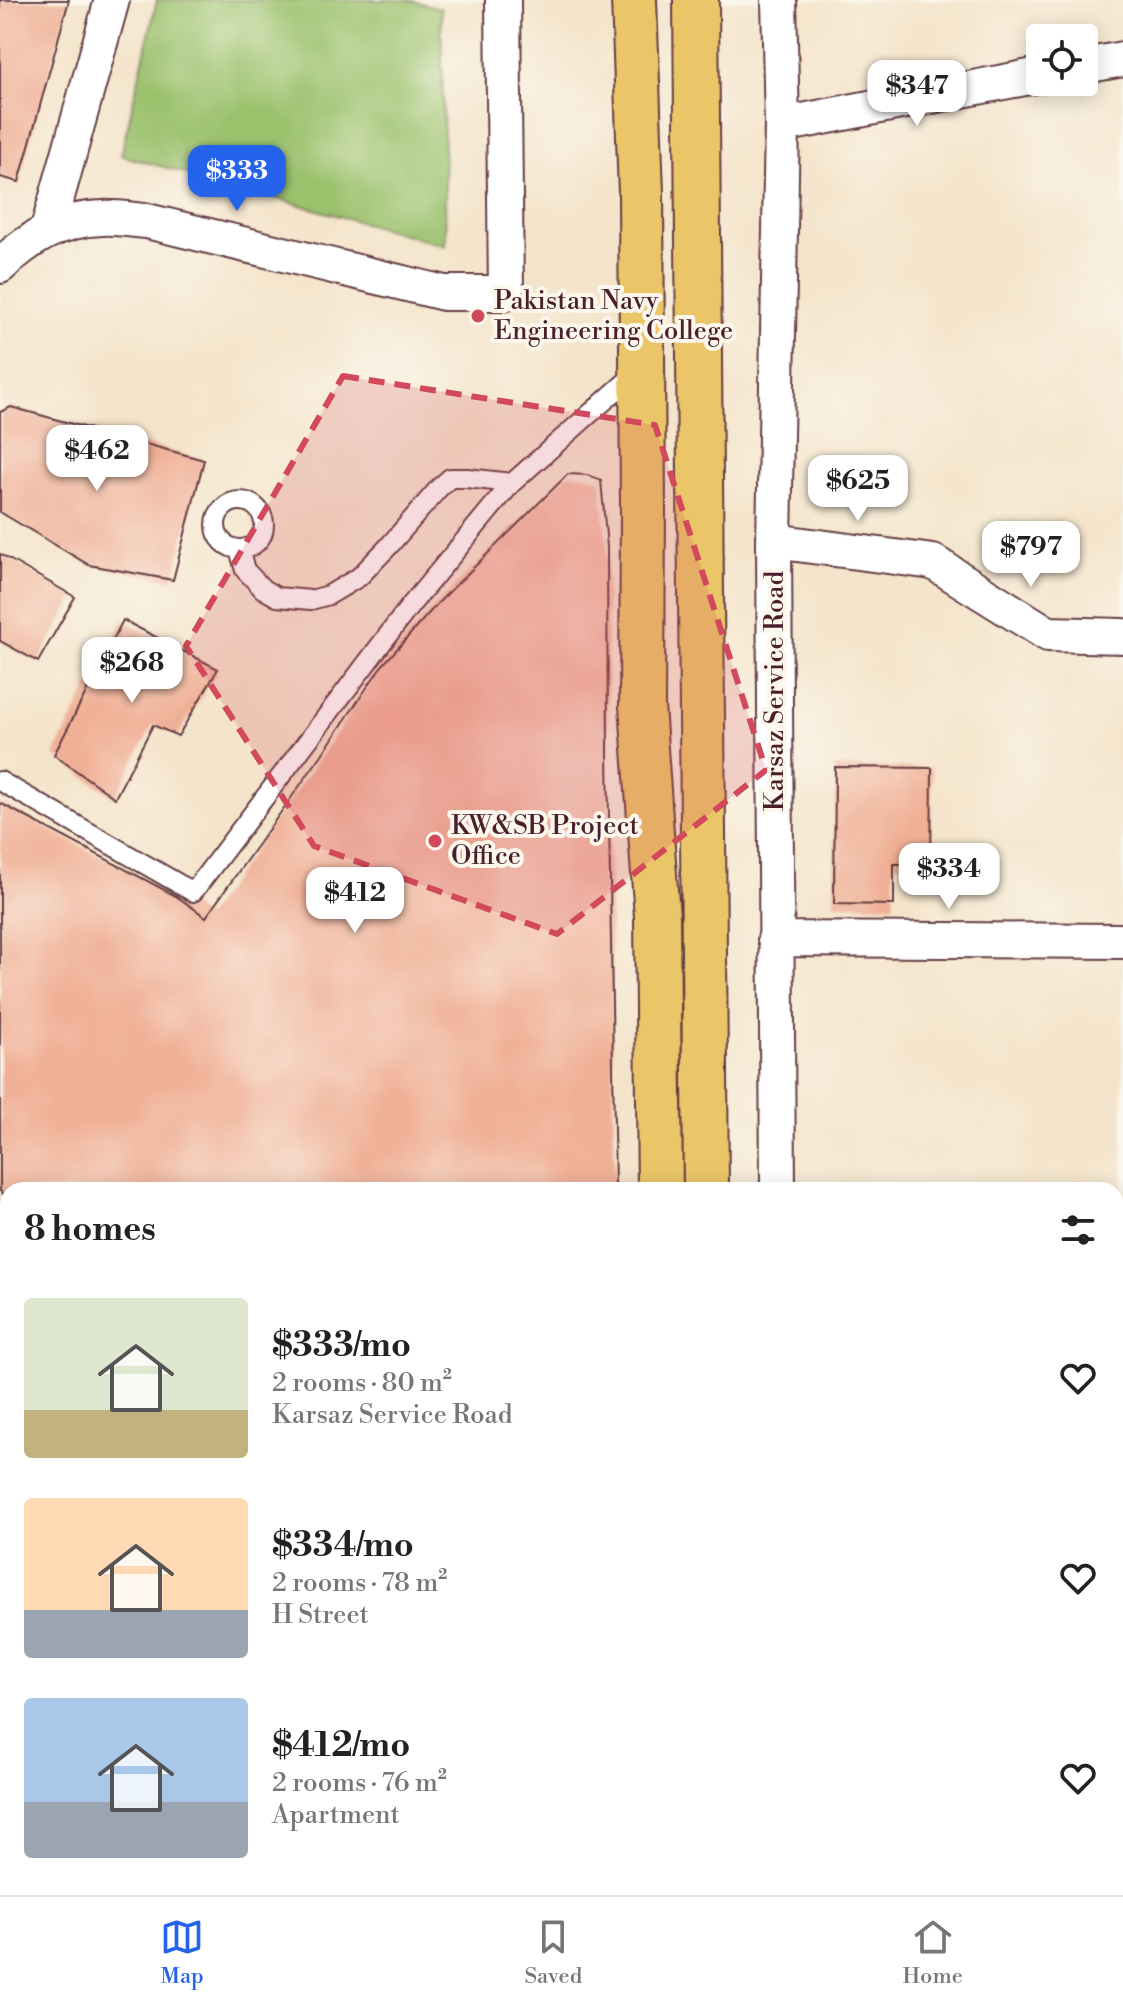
<!DOCTYPE html>
<meta charset="utf-8">
<style>
body{margin:0;font-family:"Libre Bodoni",serif;background:#f2f2f2;color:#222;height:100vh;display:flex;flex-direction:column;font-size:30px;white-space:nowrap}
*{box-sizing:border-box;margin:0}
p{font-size:26px;color:#767676}
.icon{flex:none;width:44px;height:44px;fill:none;stroke:currentColor;stroke-width:2;stroke-linecap:round;stroke-linejoin:round}
.map{position:relative;flex:1;overflow:hidden}
.details{position:absolute;left:0px;top:1182px;width:1124px;height:714px;display:flex;flex-direction:column;background:#fff;border-radius:24px 24px 0 0;box-shadow:0 4px 20px #0003}
.details>*{flex:none}
.tools{position:absolute;left:1026px;top:24px;display:grid;gap:16px}
.tools a{display:grid;place-items:center;width:72px;height:72px;border-radius:8px;background:#fff;box-shadow:0 4px 20px #0003;font-size:40px}
.price{position:absolute;translate:-50% -68px;padding:0 18px;border-radius:16px;background:#fff;color:#222;font-size:26px;line-height:52px;filter:drop-shadow(0 2px 4px #0008)}
.price::after{content:'';position:absolute;left:50%;top:48px;width:24px;height:18px;margin-left:-12px;background:inherit;clip-path:polygon(0 0,100% 0,50% 100%)}
.price.on{background:#2563eb;color:#fff}
ul{padding:0;list-style:none}
li{display:flex;align-items:center;gap:24px;height:200px;padding:0 24px}
li span{display:grid;place-items:center;flex:none;width:224px;height:160px;border-radius:8px;color:#555}
li>.icon{margin-inline-start:auto}
span .icon{width:96px;height:96px;fill:#fffc;stroke-width:1}
li b{font-size:34px}
h2{display:flex;justify-content:space-between;align-items:center;height:96px;padding:0 24px;font-size:34px}
.dock{display:flex;justify-content:space-around;align-items:center;height:112px;border-top:2px solid #e0e0e0;background:#fff;font-size:22px;color:#767676}
.dock a{display:grid;justify-items:center;gap:4px}
.dock .on{color:#2563eb}
.map>svg:first-child{display:block}
</style>
<div class="map">
<svg width="1123" height="1895" viewBox="0 0 1123 1895">
<rect width="100%" height="100%" fill="#fbf7ec"/>
<filter id="ink" filterUnits="userSpaceOnUse"><feTurbulence type="fractalNoise" baseFrequency=".0125" numOctaves="2"/><feDisplacementMap in="SourceGraphic" scale="16" xChannelSelector="R" yChannelSelector="G"/><feConvolveMatrix kernelMatrix="1 2 1 2 8 2 1 2 1" color-interpolation-filters="sRGB"/></filter>
<filter id="wash" filterUnits="userSpaceOnUse"><feTurbulence type="fractalNoise" baseFrequency=".006" numOctaves="4" result="noise"/><feDisplacementMap in="SourceGraphic" scale="32" xChannelSelector="R" yChannelSelector="G"/><feGaussianBlur stdDeviation="1.8" result="paint"/><feColorMatrix in="noise" values="0 0 0 0 0 0 0 0 0 0 0 0 0 0 0 0 0 1.4 0 .05"/><feComposite in="paint" operator="in"/></filter>
<g filter="url(#wash)">
<rect width="100%" height="100%" fill="#f4e4cb"/>
<path fill="#9ac16c" stroke="#72704c" stroke-width="2" d="M157,0h252l32,8 5,238 -325,-91z
M276,1888h203l5,7h-202z"/>
<g id="blocks">
<path fill="#f0b097" d="M0,0h69l-50,182 -19,-5z
M11,407l193,53 -31,120 -84,-15 -89,-53v-100z
M568,474l19,1 14,5 6,67 1,209 7,434h-607v8l-8,-7v-388l176,93 30,21 115,-161 59,-88 57,-64z
M0,554l75,43 -37,65 -38,-21z
M123,620l95,49 -40,67 -25,-11 -38,73 -61,-43z
M835,767l97,1 -1,96h-37v41l-60,-1z
M0,1357l8,12v83l-8,11z"/>
</g>
</g>
<g filter="url(#ink)">
<use href="#blocks" fill-opacity="0" stroke="#643d43" stroke-width="2"/>
<g fill="none" stroke-linecap="round" stroke-linejoin="round">
<g stroke="#643d43" stroke-width="22">
<path id="lane" d="M216 525a24 24 0 1 1 48 0a24 24 0 1 1-48 0Z
M239,549l6,21 18,19 14,8 34,3 18,-5 30,-18 29,-30 51,-59 11,-10h17l45,5
M0,781l193,111 217,-286 102,-123 125,-111
M0,1231l8,7"/>
</g>
<g stroke="#643d43" stroke-width="38">
<path id="street" d="M1084,66l39,-7
M782,125l258,-50
M48,229l64,-229
M0,266c29,-28 61,-47 102,-48 15,-1 30,2 45,3l297,72h62l-3,-293
M774,541l159,21 115,72 75,2
M775,939l348,2
M778,1190l-4,-649 8,-416 -3,-125
M1116,1431h7
M0,1586l8,3
M1116,1848l7,1
M199,1888l1,7
M777,1895v-7"/>
</g>
<g stroke="#643d43" stroke-width="48">
<path id="highway" d="M634,0l7,193 2,314 -1,199 15,211 3,273
M696,0l10,1190
M750,1888l1,7
M650,1895v-7
M709,1895v-7"/>
</g>
<use href="#lane" stroke="#fff" stroke-width="18"/>
<use href="#street" stroke="#fff" stroke-width="34"/>
<use href="#highway" stroke="#ebc669" stroke-width="44"/>
</g>
</g>
<path fill="#d1495b" fill-opacity="0.2" stroke="#d1495b" stroke-width="6" stroke-dasharray="16 10" stroke-linejoin="round" d="M343,376l312,49 111,345 -209,164 -243,-88 -128,-200z"/>
<g fill="#d1495b" stroke="#fbf7ec" stroke-width="3">
<circle cx="478" cy="316" r="8"/>
<circle cx="435" cy="841" r="8"/>
</g>
<g text-anchor="middle" dominant-baseline="central" stroke-width="8" stroke-linejoin="round" paint-order="stroke">
<g font-size="26" fill="#4a1f2b" stroke="#fbf7ec" text-anchor="start">
<text x="494" y="301">Pakistan Navy<tspan x="494" dy="30">Engineering College</tspan></text>
<text x="451" y="826">KW&amp;SB Project<tspan x="451" dy="30">Office</tspan></text>
</g>
<g font-size="26" fill="#4a1f2b" stroke="#fbf7ec">
<text transform="translate(775 691) rotate(-90)">Karsaz Service Road</text>
</g>
</g>
</svg>
<div class="tools">
<a><svg class="icon" aria-label="locate" viewBox="0 0 24 24"><circle cx="12" cy="12" r="6"/><path d="M12 2v4M12 18v4M2 12h4M18 12h4"/></svg></a>
</div>
<b class="price" style="left:917px;top:128px">$347</b>
<b class="price on" style="left:237px;top:213px">$333</b>
<b class="price" style="left:97px;top:493px">$462</b>
<b class="price" style="left:858px;top:523px">$625</b>
<b class="price" style="left:1031px;top:589px">$797</b>
<b class="price" style="left:132px;top:705px">$268</b>
<b class="price" style="left:949px;top:911px">$334</b>
<b class="price" style="left:355px;top:935px">$412</b>
<section class="details">
<h2>8 homes<svg class="icon" aria-label="filters" viewBox="0 0 24 24"><path d="M4 7h16M4 17h16"/><circle cx="9" cy="7" r="2"/><circle cx="15" cy="17" r="2"/></svg></h2>
<ul>
<li><span style="background:linear-gradient(#dfe7d0 70%,#c2b280 0)"><svg class="icon" aria-label="home" viewBox="0 0 24 24"><path d="M3 11l9-7 9 7M6 9v11h12V9"/></svg></span><div><b>$333/mo</b><p>2 rooms · 80 m²</p><p>Karsaz Service Road</p></div><svg class="icon" aria-label="heart" viewBox="0 0 24 24"><path d="M12 20l-8-8c-3-5 5-10 8-4 3-6 11-1 8 4z"/></svg></li>
<li><span style="background:linear-gradient(#ffd9b3 70%,#9aa5b1 0)"><svg class="icon" aria-label="home" viewBox="0 0 24 24"><path d="M3 11l9-7 9 7M6 9v11h12V9"/></svg></span><div><b>$334/mo</b><p>2 rooms · 78 m²</p><p>H Street</p></div><svg class="icon" aria-label="heart" viewBox="0 0 24 24"><path d="M12 20l-8-8c-3-5 5-10 8-4 3-6 11-1 8 4z"/></svg></li>
<li><span style="background:linear-gradient(#a9c7e8 65%,#9aa5b1 0)"><svg class="icon" aria-label="home" viewBox="0 0 24 24"><path d="M3 11l9-7 9 7M6 9v11h12V9"/></svg></span><div><b>$412/mo</b><p>2 rooms · 76 m²</p><p>Apartment</p></div><svg class="icon" aria-label="heart" viewBox="0 0 24 24"><path d="M12 20l-8-8c-3-5 5-10 8-4 3-6 11-1 8 4z"/></svg></li>
</ul>
</section>
</div>
<nav class="dock">
<a class="on"><svg class="icon" aria-label="map" viewBox="0 0 24 24"><path d="M3 6l6-2 6 2 6-2v14l-6 2-6-2-6 2zM9 4v14M15 6v14"/></svg>Map</a>
<a><svg class="icon" aria-label="saved" viewBox="0 0 24 24"><path d="M7 4h10v16l-5-4-5 4z"/></svg>Saved</a>
<a><svg class="icon" aria-label="home" viewBox="0 0 24 24"><path d="M3 11l9-7 9 7M6 9v11h12V9"/></svg>Home</a>
</nav>
